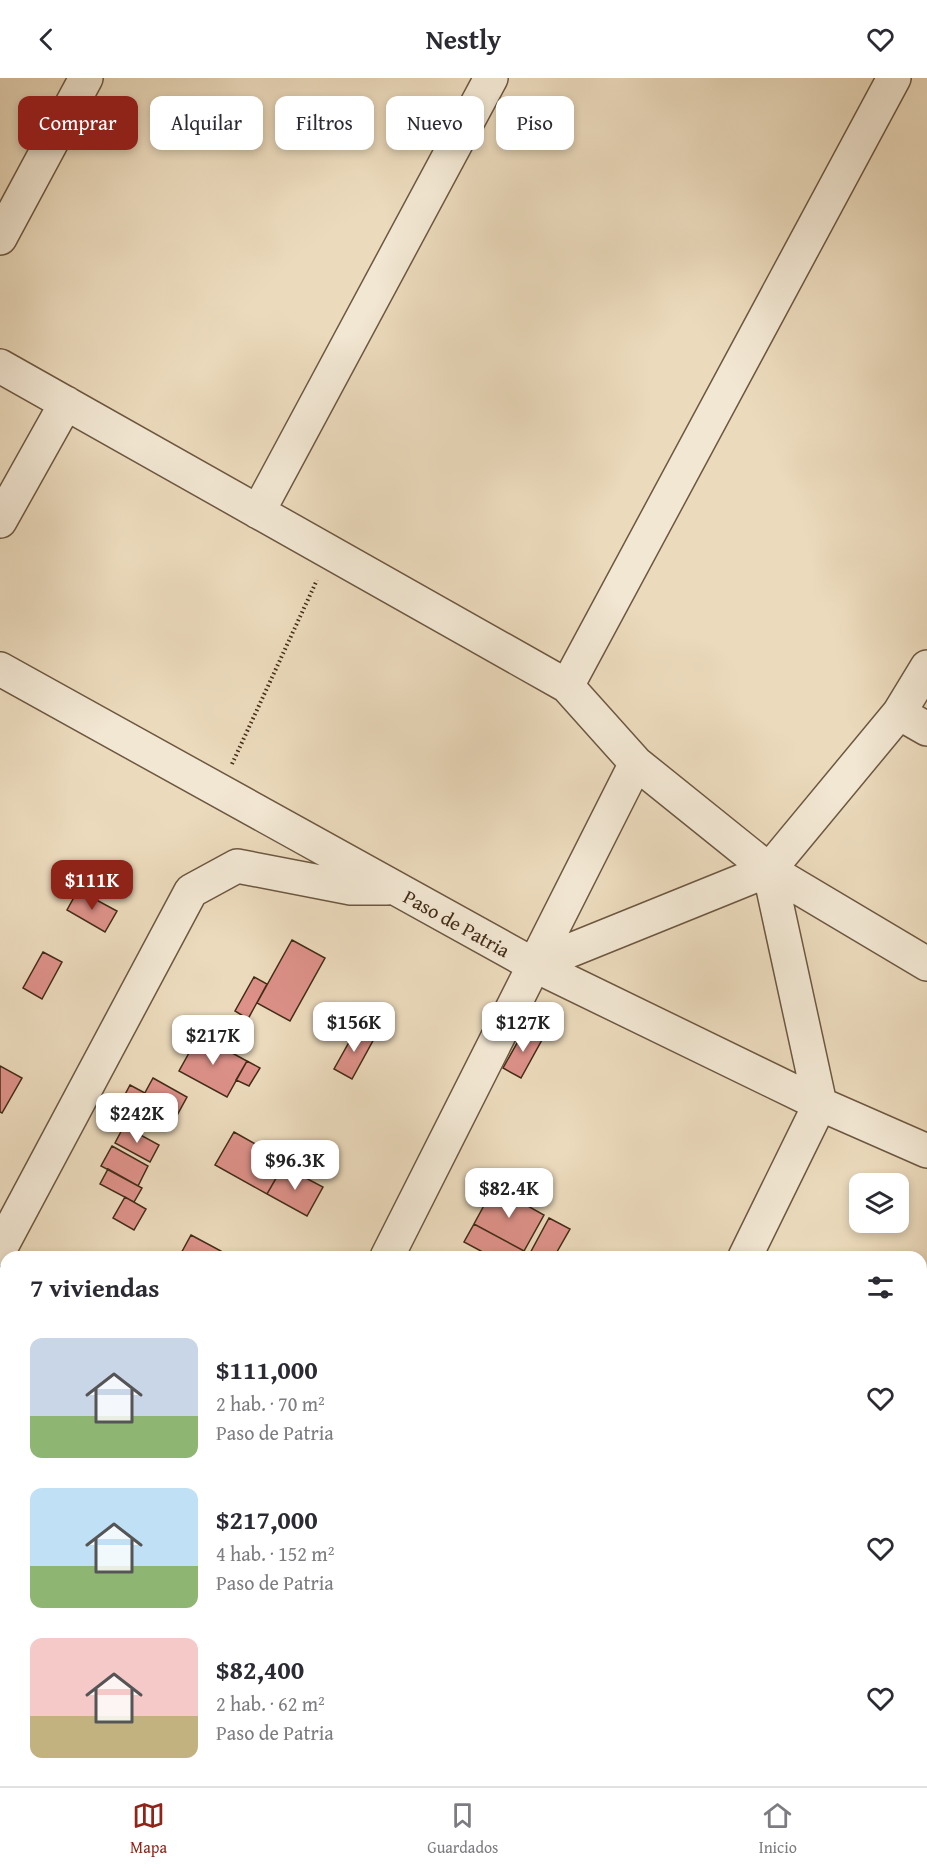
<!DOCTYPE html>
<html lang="es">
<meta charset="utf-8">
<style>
body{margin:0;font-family:"Gentium Book Plus",serif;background:#f7f7f7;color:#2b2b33;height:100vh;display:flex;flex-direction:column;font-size:22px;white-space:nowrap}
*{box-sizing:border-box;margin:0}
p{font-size:20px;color:#7c7c81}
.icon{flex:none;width:33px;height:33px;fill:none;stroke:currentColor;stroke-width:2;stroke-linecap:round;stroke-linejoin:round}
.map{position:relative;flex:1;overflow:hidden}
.side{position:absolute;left:0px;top:1173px;width:927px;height:536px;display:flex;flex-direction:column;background:#fff;border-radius:18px 18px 0 0;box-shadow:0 3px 9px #0003}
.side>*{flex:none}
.guide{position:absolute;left:18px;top:18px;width:600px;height:54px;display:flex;gap:12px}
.tools{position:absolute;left:849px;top:1095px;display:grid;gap:12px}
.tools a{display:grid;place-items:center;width:60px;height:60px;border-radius:12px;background:#fff;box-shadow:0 3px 9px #0003;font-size:30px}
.price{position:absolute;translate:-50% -51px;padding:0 14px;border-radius:12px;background:#fff;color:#222;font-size:20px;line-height:39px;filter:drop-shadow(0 2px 3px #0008)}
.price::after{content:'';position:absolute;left:50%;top:36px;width:18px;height:14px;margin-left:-9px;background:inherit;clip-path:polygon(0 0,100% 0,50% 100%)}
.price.on{background:#8f2418;color:#fff}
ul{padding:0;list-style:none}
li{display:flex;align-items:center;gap:18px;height:150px;padding:0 30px}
li span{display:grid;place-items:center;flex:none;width:168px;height:120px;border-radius:12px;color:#555}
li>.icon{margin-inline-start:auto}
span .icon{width:72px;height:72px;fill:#fffc;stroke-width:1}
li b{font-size:26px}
h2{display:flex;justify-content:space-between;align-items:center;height:72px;padding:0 30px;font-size:26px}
.pill{padding:0 21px;border-radius:12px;background:#fff;box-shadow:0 3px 9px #0003;font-size:21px;line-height:54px}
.pill.on{background:#8f2418;color:#fff}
header{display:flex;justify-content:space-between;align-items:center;height:78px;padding:0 30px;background:#fff;font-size:27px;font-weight:600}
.dock{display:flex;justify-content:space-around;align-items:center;height:84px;border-top:2px solid #e1e1e2;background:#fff;font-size:16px;color:#7c7c81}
.dock a{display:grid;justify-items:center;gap:3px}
.dock .on{color:#8f2418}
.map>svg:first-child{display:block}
</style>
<header><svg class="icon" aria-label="back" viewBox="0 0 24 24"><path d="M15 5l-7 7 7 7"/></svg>Nestly<svg class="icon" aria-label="heart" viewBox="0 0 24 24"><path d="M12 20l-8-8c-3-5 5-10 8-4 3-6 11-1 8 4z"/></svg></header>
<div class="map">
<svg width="927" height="1708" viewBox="0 0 927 1708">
<rect width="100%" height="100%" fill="#ebdabc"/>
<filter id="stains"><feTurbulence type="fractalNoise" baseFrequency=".00333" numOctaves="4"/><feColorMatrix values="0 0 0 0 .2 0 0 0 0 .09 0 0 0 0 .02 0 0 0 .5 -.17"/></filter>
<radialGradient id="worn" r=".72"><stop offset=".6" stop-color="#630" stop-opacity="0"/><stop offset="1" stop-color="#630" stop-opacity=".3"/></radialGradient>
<path fill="#dd9189" stroke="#432b17" stroke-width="1.5" d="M78,812l39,21 -12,21 -38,-22z
M292,862l33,18 -35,63 -33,-18z
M43,874l19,10 -20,37 -19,-11z
M254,899l13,7 -19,35 -13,-8z
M357,950l18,9 -23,42 -18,-10z
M525,951l18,9 -22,40 -18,-10z
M199,957l48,26 -20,36 -48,-26z
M247,983l13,7 -11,18 -13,-6z
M0,988l22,12 -20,35 -2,-1z
M153,1000l34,19 -18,33 -34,-19z
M130,1007l15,8 -10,18 -15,-7z
M124,1048l35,19 -9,17 -35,-19z
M234,1054l52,29 -19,33 -52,-29z
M112,1068l36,20 -10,20 -37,-20z
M283,1088l40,21 -16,29 -40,-22z
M108,1091l34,19 -8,14 -34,-18z
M494,1109l50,28 -20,36 -50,-27z
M125,1119l21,12 -12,21 -21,-12z
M549,1140l21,11 -16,28h-26z
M474,1146l52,28 -2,5h-32l-28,-15z
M191,1157l30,16 -3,6h-39z
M921,1444l6,3v39l-2,3 -4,-2z
M0,1588l6,3v62l-6,-3z
M161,1702h25l-3,6h-12z
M198,1702h36l-3,6h-23z
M286,1702h49l10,6h-62z
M582,1702h38l10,6h-51z
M620,1702h22l-3,6h-9z
M642,1702h27l-3,6h-27z
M719,1702h9l4,3 -1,3h-15z"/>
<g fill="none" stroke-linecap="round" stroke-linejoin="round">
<g stroke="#6d5740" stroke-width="36">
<path id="minor" d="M0,160l86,-160
M0,288l567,320
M258,434l233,-434
M0,443l66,-118
M0,591l534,296 286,139 107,47
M899,635l28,16
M636,685l133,107 158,94
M534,887l235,-95 130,-157 28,-46
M0,1171l191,-358 46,-25 114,22h36
M387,1179l249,-494 -69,-77 327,-608
M745,1179l75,-153 -51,-234
M0,1485l6,4
M921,1674l6,-12
M371,1702l9,6
M120,1708l3,-6
M486,1708l3,-6
M905,1708l2,-6"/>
</g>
<path stroke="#432b17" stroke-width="4" stroke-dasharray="1.5 3" stroke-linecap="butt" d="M232,686l85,-184"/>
<use href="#minor" stroke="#f2e7d3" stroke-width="33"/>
</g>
<g text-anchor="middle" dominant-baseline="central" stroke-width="5" stroke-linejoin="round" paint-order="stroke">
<g font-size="20" fill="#432b17" stroke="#f2e7d3">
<text transform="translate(457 845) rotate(29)">Paso de Patria</text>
</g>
</g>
<rect width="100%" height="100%" filter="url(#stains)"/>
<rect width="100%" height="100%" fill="url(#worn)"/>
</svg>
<div class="tools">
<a><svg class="icon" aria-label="layers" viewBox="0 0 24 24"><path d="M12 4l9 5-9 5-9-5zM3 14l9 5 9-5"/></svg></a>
</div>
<b class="price on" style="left:92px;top:833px">$111K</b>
<b class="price" style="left:354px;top:975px">$156K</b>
<b class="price" style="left:523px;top:975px">$127K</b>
<b class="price" style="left:213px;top:988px">$217K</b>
<b class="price" style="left:137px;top:1066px">$242K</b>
<b class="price" style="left:295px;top:1113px">$96.3K</b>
<b class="price" style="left:509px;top:1141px">$82.4K</b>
<div class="guide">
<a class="pill on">Comprar</a>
<a class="pill">Alquilar</a>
<a class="pill">Filtros</a>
<a class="pill">Nuevo</a>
<a class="pill">Piso</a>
</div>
<section class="side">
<h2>7 viviendas<svg class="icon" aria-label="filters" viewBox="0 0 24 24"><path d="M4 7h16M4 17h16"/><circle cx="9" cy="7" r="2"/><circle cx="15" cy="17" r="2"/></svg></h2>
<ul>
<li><span style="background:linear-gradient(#c9d6e8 65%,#8fb573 0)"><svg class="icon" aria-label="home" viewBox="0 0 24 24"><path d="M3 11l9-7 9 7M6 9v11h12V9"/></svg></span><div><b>$111,000</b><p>2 hab. · 70 m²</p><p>Paso de Patria</p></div><svg class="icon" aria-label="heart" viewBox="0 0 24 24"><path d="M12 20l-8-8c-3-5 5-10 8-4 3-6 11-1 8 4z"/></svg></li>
<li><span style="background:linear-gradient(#bfe0f5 65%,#8fb573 0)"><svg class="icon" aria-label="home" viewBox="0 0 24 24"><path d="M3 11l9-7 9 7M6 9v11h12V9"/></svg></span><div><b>$217,000</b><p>4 hab. · 152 m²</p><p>Paso de Patria</p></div><svg class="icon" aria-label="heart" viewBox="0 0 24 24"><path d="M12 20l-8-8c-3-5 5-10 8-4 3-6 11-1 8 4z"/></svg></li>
<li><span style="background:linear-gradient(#f6c9c9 65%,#c2b280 0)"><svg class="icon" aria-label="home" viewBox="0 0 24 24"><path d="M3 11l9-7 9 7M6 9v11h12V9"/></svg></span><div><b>$82,400</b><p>2 hab. · 62 m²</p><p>Paso de Patria</p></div><svg class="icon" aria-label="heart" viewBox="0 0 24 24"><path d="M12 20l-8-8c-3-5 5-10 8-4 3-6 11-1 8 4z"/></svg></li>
</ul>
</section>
</div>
<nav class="dock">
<a class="on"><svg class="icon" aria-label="map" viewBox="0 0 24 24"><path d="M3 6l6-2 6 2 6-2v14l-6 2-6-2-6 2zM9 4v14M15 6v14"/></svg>Mapa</a>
<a><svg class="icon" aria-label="saved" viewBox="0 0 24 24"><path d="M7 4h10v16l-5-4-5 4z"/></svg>Guardados</a>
<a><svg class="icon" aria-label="home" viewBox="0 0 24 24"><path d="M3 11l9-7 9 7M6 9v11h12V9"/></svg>Inicio</a>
</nav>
